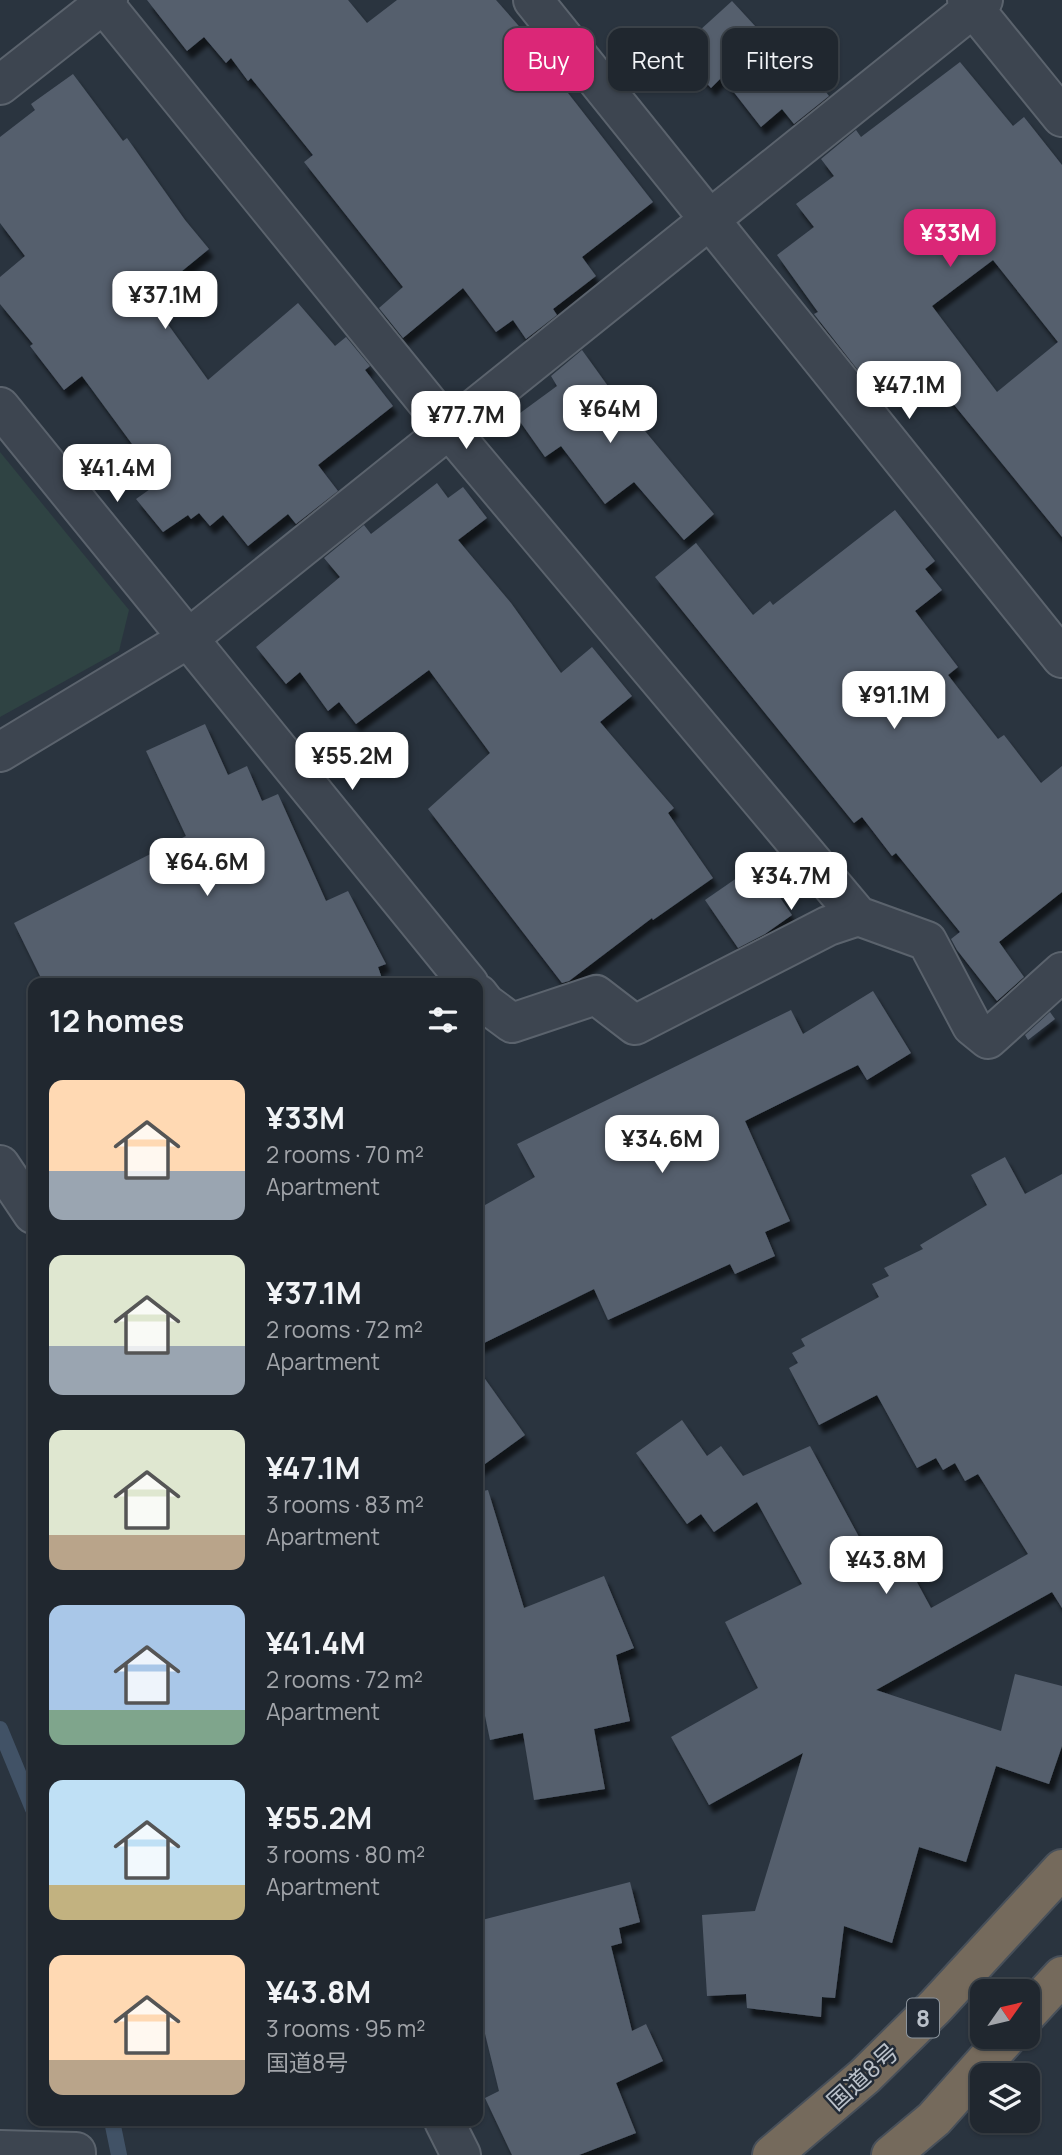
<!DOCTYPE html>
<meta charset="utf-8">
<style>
body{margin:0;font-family:Manrope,"Noto Sans JP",sans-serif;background:#2d333b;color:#f1f3f6;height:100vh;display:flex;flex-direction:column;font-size:26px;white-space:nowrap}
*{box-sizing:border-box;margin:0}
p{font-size:23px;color:#a2a5aa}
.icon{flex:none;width:38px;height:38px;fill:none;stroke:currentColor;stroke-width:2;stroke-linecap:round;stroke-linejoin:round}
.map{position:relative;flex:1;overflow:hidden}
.sheet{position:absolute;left:28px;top:978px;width:455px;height:1148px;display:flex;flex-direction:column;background:#20272f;border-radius:14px;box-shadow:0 2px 5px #0004,0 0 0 2px #3d444b}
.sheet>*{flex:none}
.banner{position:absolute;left:504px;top:28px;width:452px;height:63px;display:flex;gap:14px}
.needle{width:46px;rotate:56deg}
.buttons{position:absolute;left:970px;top:1979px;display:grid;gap:14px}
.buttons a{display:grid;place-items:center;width:70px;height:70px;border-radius:14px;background:#20272f;box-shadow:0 2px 5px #0004,0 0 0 2px #3d444b;font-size:35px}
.price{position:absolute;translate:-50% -60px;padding:0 16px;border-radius:14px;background:#fff;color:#222;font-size:23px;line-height:46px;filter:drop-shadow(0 2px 4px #0008)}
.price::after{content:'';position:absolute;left:50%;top:42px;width:21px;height:16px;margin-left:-10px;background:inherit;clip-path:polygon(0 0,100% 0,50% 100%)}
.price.selected{background:#db2777;color:#fff}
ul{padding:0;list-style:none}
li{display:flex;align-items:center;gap:21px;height:175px;padding:0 21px}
li span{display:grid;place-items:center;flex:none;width:196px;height:140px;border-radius:14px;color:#555}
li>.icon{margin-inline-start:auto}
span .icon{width:84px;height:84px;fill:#fffc;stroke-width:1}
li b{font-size:30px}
h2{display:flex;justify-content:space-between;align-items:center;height:84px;padding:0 21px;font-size:30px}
.pill{padding:0 24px;border-radius:14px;background:#20272f;box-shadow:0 2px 5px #0004,0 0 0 2px #3d444b;font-size:24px;line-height:63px}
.pill.selected{background:#db2777;color:#fff}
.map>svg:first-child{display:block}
</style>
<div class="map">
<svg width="1062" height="2155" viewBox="0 0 1062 2155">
<defs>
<filter id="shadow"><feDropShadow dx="4.5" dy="8" stdDeviation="2" flood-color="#0009"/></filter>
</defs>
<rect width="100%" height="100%" fill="#2a343f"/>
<path fill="#2f4343" d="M0,452l129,158 -10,41 -119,66z"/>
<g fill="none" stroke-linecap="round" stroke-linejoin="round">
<path stroke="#415266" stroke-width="16" d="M0,1729l33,80
M112,2121l7,34"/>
</g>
<path fill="#555f6d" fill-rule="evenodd" filter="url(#shadow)" d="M147,0h201l19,23 30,-23h99l36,41 -3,2 124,159 -71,55 14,19 -43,33 4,6 -31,24 -13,-19 -17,12 -33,-44 -60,50 -24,-30 24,-21 -99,-125 9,-7 -62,-77 -3,3 -17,-23 -5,5 -22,-26 -17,14z
M732,1l46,50 10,-7 41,52 -35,28 -12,-15 -21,18 -39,-50 -11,11 -34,-37z
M960,62l53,64 11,-9 38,48v372l-120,-147 -3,2 -11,-14 -25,19 -22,-31 -15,11 -5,-3 -47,-60 4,-2 -41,-57 37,-28 -18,-23 38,-28 -13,-17 35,-29 5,7zM993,260l65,82 -61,50 -65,-86z
M73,74l50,67 4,-3 58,82 24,29 -60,49 59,82 90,-77 37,43 11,-9 24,29 -5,4 28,36 -75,59 20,26 -42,33 -8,-10 -40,32 -25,-31 -13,11 -11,-13 -8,6 -3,-4 -25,17 -27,-33 24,-17 -78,-106 -18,14 -34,-44 3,-2 -33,-40v-27l25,-21 -25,-33v-86l35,-27 -4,-6z
M582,350l46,64 2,-1 84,101 -30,26 -50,-58 -29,22 -44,-58 -16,11 -29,-41 41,-30 -6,-10z
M437,483l11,15 15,-11 24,31 -29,22 53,63 50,70 31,-26 40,49 -32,26 74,86 -6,5 45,65 -60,42 -1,-2 -83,63 -7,2 -134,-174 62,-56 -61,-83 -73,54 -17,-22 -11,9 -28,-39 -14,12 -30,-37 84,-70 -16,-19 40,-33 7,9z
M895,510l40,51 -10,8 17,21 -27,21 43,56 -10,8 50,64 6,-4 37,48 21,-17v126l-63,50 25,35 -27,24 -40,-51 -6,-11 9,-7 -64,-79 -4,3 -30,-39 -8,6 -199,-246 41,-34 57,72 17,-14 3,4z
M205,724l23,51 19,-9 15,35 16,-7 48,107 22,-10 38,73 -8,3 6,17h-340l-30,-61 172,-87 -40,-85z
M757,864l35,51 -27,19 -27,14 -33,-48z
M873,991l38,62 -44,27 -9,-15 -113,56 45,100 -25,11 10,24 -40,18 -5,-10 -122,56 -14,-31 -116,57v-137l57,-32 -18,-33 274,-134 12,24z
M1050,1012l5,7 -27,21 -3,-5z
M1005,1157l20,37 37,-20v434l-10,-16 -176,98 125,41 14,-57 47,12v60l-13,38 -53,-18 -30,96 -47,-15 -27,96 -48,-17 -9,72 -13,-1 -1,20 -74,-9 -1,-14 -39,2 -5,-81 53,-4 48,-158 -94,52 -38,-68 87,-49 -33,-66 77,-38 -45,-82 -43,30 -13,-18 -14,10 -51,-71 46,-33 25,36 14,-10 22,30 67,-30 63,117 26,-14 32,59 97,-54 -50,-80 -13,7 -10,-18 -12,7 -7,-12 -19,10 -40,-73 -58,30 -30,-57 9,-5 -6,-10 13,-7 -4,-7 78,-42 -7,-13 17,-8 -5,-8 39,-19 -3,-4 67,-40 -16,-30z
M478,1369l47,66 -47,34z
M488,1490l36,118 80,-32 30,72 -18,7 14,66 -36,8 11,60 -71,11 -11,-67 -33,7 -12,-58v-190z
M630,1882l10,40 -21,6 3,15 -11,3 21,85 14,-7 17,37 -47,22 20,50 -57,22h-67l-27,-57 14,-7 -21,-86v-84z"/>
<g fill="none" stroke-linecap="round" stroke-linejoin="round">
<g stroke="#5b636d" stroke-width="42">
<path id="minor" d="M533,0l529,658
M967,0l95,117
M103,3l345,425 410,488
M0,85l108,-85
M0,407l469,577
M0,752l189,-114 794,-638
M478,994l7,9 27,20 84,-28 39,30 193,-99 30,-10 69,25 45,85 16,13 74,-67
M0,1165l33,49
M444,2121l17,34
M0,2150l76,2v3"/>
</g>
<g stroke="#48505a" stroke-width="42">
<path id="highway" d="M1027,2014l35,-38
M772,2155l93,-79 70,-69 127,-138
M891,2155l43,-36 73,-82"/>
</g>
<use href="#minor" stroke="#3d4550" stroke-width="38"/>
<use href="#highway" stroke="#756a5c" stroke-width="38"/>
</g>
<g text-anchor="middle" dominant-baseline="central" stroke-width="5" stroke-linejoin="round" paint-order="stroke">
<rect fill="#222a35" stroke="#8c949d" stroke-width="2" x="907" y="1998.5" width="32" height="39" rx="5"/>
<g font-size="23" font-weight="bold" fill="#bac1ca">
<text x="923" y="2018">8</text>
</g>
<g font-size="24" fill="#bac1ca" stroke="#222a35">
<text transform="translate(862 2076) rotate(-42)">国道8号</text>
</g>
</g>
</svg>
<div class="buttons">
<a><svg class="needle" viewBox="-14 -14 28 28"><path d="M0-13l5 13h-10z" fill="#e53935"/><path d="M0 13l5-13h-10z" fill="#a2a5aa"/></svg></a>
<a><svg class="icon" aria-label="layers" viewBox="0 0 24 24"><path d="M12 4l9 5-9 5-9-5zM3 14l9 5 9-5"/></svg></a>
</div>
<b class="price selected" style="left:950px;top:269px">¥33M</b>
<b class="price" style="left:165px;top:331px">¥37.1M</b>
<b class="price" style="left:909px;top:421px">¥47.1M</b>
<b class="price" style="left:610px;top:445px">¥64M</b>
<b class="price" style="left:466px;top:451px">¥77.7M</b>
<b class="price" style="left:117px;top:504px">¥41.4M</b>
<b class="price" style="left:894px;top:731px">¥91.1M</b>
<b class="price" style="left:352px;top:792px">¥55.2M</b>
<b class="price" style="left:207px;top:898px">¥64.6M</b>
<b class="price" style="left:791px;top:912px">¥34.7M</b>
<b class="price" style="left:662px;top:1175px">¥34.6M</b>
<b class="price" style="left:886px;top:1596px">¥43.8M</b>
<div class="banner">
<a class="pill selected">Buy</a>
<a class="pill">Rent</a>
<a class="pill">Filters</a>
</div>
<section class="sheet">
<h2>12 homes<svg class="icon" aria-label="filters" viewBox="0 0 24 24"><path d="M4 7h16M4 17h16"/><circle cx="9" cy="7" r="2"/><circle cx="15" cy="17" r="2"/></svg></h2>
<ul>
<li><span style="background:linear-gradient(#ffd9b3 65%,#9aa5b1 0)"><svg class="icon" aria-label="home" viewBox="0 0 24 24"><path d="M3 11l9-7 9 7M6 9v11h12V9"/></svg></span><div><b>¥33M</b><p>2 rooms · 70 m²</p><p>Apartment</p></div></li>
<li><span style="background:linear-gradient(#dfe7d0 65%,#9aa5b1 0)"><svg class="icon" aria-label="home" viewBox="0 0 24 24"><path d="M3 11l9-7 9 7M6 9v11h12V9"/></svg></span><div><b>¥37.1M</b><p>2 rooms · 72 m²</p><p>Apartment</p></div></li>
<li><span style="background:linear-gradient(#dfe7d0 75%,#b9a48a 0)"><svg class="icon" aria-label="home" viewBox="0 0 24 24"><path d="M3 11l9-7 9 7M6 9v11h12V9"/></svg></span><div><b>¥47.1M</b><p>3 rooms · 83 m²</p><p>Apartment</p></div></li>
<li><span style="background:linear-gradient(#a9c7e8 75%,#7fa58c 0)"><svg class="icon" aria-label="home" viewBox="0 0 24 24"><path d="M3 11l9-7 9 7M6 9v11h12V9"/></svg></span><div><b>¥41.4M</b><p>2 rooms · 72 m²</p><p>Apartment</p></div></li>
<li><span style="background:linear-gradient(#bfe0f5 75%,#c2b280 0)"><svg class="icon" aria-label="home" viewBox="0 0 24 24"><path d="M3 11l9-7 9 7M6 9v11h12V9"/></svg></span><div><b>¥55.2M</b><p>3 rooms · 80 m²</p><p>Apartment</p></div></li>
<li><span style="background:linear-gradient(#ffd9b3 75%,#b9a48a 0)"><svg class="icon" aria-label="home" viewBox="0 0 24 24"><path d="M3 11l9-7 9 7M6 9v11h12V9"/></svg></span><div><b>¥43.8M</b><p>3 rooms · 95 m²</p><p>国道8号</p></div></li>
</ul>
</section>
</div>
